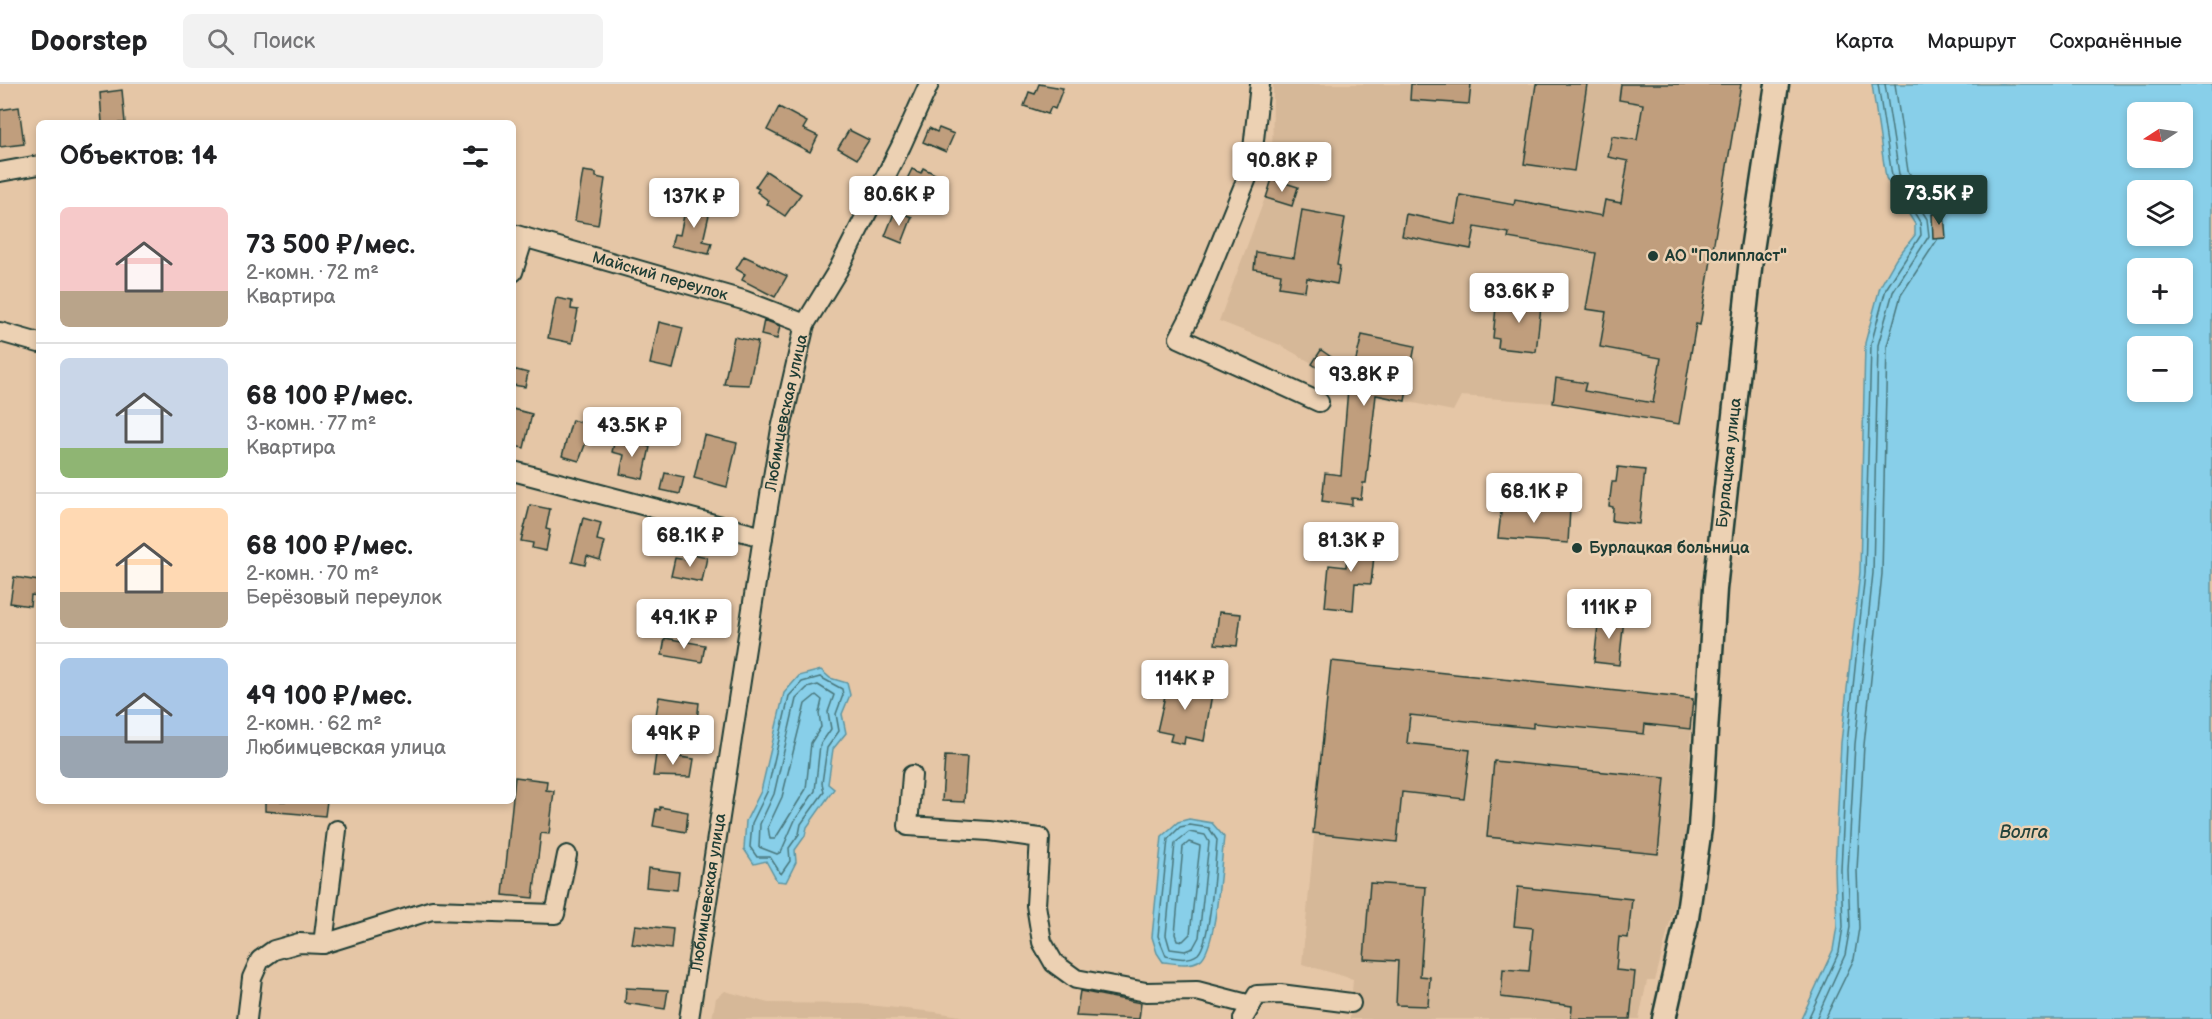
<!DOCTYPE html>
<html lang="ru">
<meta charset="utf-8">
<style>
body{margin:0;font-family:"Balsamiq Sans",sans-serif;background:#f2f2f2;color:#202124;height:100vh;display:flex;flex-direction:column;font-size:22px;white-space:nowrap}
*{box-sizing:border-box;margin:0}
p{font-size:20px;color:#757577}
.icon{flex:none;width:33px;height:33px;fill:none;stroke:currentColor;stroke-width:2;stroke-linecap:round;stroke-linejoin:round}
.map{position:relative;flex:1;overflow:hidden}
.drawer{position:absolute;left:36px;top:36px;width:480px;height:684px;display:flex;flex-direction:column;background:#fff;border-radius:9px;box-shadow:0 3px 9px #0003}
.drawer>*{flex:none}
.needle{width:39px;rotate:258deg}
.buttons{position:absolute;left:2127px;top:18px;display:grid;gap:12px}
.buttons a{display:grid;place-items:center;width:66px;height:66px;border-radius:9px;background:#fff;box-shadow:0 3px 9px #0003;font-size:30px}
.price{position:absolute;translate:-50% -51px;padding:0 14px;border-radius:6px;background:#fff;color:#222;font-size:20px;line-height:39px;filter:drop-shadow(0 2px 3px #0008)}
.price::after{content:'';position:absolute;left:50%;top:36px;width:18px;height:14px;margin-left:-9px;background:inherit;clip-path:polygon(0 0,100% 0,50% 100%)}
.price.selected{background:#1f3d34;color:#fff}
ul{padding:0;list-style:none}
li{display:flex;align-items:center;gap:18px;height:150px;padding:0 24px}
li+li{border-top:2px solid #e0e0e0}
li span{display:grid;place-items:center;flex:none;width:168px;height:120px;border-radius:9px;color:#555}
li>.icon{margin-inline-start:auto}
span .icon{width:72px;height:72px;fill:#fffc;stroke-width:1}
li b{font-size:26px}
h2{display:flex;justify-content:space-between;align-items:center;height:72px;padding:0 24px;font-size:26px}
header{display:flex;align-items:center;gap:36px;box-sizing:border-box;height:84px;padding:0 30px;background:#fff;border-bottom:2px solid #e0e0e0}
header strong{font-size:28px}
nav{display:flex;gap:33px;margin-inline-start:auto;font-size:21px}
.search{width:420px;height:54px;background:#f2f2f2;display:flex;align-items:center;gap:15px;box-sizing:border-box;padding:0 21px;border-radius:9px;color:#757577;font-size:22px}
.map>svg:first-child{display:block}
</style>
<header>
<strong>Doorstep</strong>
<div class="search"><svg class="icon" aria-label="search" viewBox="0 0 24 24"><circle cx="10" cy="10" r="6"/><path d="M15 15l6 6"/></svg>Поиск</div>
<nav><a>Карта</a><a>Маршрут</a><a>Сохранённые</a></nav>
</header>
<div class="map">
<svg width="2212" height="935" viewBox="0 0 2212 935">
<rect width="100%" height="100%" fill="#e5c6a6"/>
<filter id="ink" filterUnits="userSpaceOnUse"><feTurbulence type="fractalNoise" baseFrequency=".0167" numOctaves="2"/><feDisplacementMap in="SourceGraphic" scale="12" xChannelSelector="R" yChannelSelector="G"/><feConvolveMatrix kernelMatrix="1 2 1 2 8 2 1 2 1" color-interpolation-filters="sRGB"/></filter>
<g filter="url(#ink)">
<path fill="#d6b898" d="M1273,0h468l-41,241h-4l-17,99 -126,-21 -92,-7 -8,15 -88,-18 -85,-48 -61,-24 53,-142z
M1331,577l362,38 -10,172 -28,110h-8l-8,38h-289l3,-40 -51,-15z
M725,907l43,12 91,1 76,8 25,4 4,3h-252l4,-21z"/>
<path fill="#88cfe9" stroke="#5e95a1" stroke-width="1.5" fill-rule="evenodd" d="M1872,0h340v935h-411l32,-69 4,-24 -2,-56 6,-127 19,-171 5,-229 15,-56 16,-28 19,-24v-11l-29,-46zM2138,28h44v46h-44zM2138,106h44v46h-44zM2138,184h44v46h-44zM2138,262h44v46h-44z
M821,586l9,8 17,5 3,12 -8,19 4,19 -13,16 -5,35 6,5 -27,38 -2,9 -10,14 1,12 -10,20 -9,-1 -11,-20 -12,3 -10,-15 2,-28 15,-30 23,-98 15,-17z
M1189,735l23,4 12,14c-3,23 -7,112 -24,123 -11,7 -25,3 -37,2l-6,-9 -5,-16 10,-101 16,-14z"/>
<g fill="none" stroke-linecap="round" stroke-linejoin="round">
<path stroke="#49777c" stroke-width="1.5" d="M1895,0l13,87 26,41
M820,593l22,12 1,6 -7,19 3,17 -12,17 -5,35 2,9 -23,32 -2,10 -10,14 1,13 -9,13 -11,-17h-13l-7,-10 2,-24 15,-31 22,-96 13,-14z
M818,601l16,10 -6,17 3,17 -11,16 -5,46 -20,29 -14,32 -4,2 -18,-7 1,-23 14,-30 22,-95 11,-11z
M816,611l6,5 -3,13 2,14 -10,16 -5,46 -31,50h-5l-2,-12 14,-30 23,-93z
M1190,741l19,3 8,12c-2,21 -6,102 -19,114 -9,7 -22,4 -32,2l-8,-20 10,-97 12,-12z
M1189,748l16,3 4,7 -10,95 -6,11 -8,3 -15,-2 -4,-14 9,-92z
M1189,758l11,4 -10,88 -7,7 -6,-1 -2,-6 8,-87z
M1808,935l31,-67 4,-25 -2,-57 6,-126 18,-171 6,-229 15,-55 35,-54 -1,-13 -28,-46 -14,-92
M1816,935l29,-64 5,-28 -2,-57 7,-126 18,-171 5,-228 15,-53 36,-56 -2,-17 -28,-45 -14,-90
M1825,935l29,-60 5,-31 -2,-58 7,-125 18,-171 5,-228 14,-51 36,-55"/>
</g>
<path fill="#c09e7d" stroke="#1f3d34" stroke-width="1.5" d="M1039,0l24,4 -8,21 -4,-2 -3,7 -24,-8 5,-14 6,2z
M1411,0h60l-2,20 -59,-4z
M1536,0h51l-13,87 -50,-7z
M1621,0h120l-41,241 -4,-1 -17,100 -126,-21 3,-25 30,5 -2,8 69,12 8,-45 -61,-11 6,-35 -20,-3 10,-56 -88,-15 1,-5 -34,-6 -4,22 -69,-13 4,-22 49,10 5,-29 54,10 1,-5 87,16 3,-16 16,3 7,-42 -20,-4 4,-21 25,4 6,-36 -24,-4z
M122,6l3,33h-23l-2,-30z
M19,23l5,37 -24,3v-37z
M779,23l28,15 -4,7 15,7 -8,16 -43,-22z
M929,44l8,4 2,-4 15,6 -8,18 -23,-10z
M849,46l20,10 -12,19 -19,-11z
M923,84l14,7 -11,21 -22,-11 8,-16 9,4z
M583,87l13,2v4l9,2 -7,46 -23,-4z
M766,87l35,23 -16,22 -18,-12 2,-3 -12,-9 2,-3 -4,-2z
M1272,95l26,8 -6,19 -26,-8z
M687,117l24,5 -8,35 9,2 -3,11 -38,-8 3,-12 6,1z
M1302,126l43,8 -8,47 3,1 -3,18 -30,-6 -2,13 -26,-4 2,-13 -27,-5 2,-17 38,6z
M895,127l17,6 -10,26 -17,-7z
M1944,129l2,25 -13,1 -1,-25z
M744,172l43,20 -12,21 -33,-17 3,-6 -9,-5z
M1515,211l27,2 -6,55 -38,-4 1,-9 -6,-1 3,-31 18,2z
M556,214l16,3 -1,8 7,1 -6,33 -24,-5z
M764,236l16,6 -3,13 -16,-4z
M659,238l24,6 -10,41 -23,-5z
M1362,251l53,11 -10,55 -29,-6 -10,88h-3l-2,16 -9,-1v7l-30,-4 3,-28 16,2 7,-87 -36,-24 9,-14 32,22z
M734,253l24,5 -9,43 -25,-1z
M513,285l15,4 -3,14 -12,-2z
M513,325l19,5 -8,34 -11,-2z
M572,336l20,6 -13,35 -17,-5z
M704,351l33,8 -10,44 -33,-9z
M615,355l35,8 -7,32 -23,-5 4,-19 -12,-3z
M1618,383l27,3 -6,54 -27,-3 1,-14 -4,-1 3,-24h4z
M665,389l19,4 -4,17 -19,-4z
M1502,420l68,5 -2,34 -70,-5z
M530,421l20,4 -4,20 4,1 -4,21 -14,-3 1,-5 -12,-2z
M583,434l18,5 -4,17 8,2 -5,18 -13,-4 -2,9 -13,-3z
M1349,450l27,3 -5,47 -16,-1 -2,27 -28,-3 4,-42 17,2z
M688,469l19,4 -5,25 -31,-6 4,-18 11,2z
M14,493l25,4 -1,15 -7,-1 -1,11 -20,-3z
M1219,528l22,2 -4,32 -22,-2z
M1599,532l25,3 -5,46 -25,-3z
M665,554l40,7 -3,17 -40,-7z
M1331,577l362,38 -3,30 -45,-5 -1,10 -111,-11v5l-123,-13 -3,28 63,7 -6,49 -62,-7 -5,50 -84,-9z
M1169,594l44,10 -9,53 -19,-4 -1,7 -14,-3 2,-7 -15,-3z
M659,613l40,6 -2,18 -41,-6z
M656,670l38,5 -3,18 -38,-1z
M945,672l22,1 -3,45 -22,-1z
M1494,677l171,17 -7,76 -171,-17z
M515,693l32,4 -1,9 8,1 -5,43 -8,-1 -8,65 -30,-3z
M265,717h62l-2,15 -60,-5z
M660,723l28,5 -2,20 -33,-6 3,-17 4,1z
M648,784l31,4 -2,18 -31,-3z
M1370,799l56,4 -6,89 10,1 -2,29 -32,-1 2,-44 -34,-2z
M1518,803l114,12 -4,39 -9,-1 -3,33 19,2 -5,47h-59l1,-13 -71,-9 2,-28 26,2 4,-43 -19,-2z
M635,841l38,4 -2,20 -39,-5z
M626,904l42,2 -3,19 -40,-6z
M1080,907l61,12 -2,16 -63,-3z"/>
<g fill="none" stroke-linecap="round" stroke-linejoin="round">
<g stroke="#1f3d34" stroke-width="22">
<g id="minor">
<path d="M1260,0l-9,84 -58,143 -14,27 140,64"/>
<path d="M0,88l39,-7"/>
<path id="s1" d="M513,150l230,66 62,24"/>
<path d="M513,188l11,-35"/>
<path d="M0,248l39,11"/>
<path d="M513,387l250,66"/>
<path d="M912,691l-4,51 81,5 51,7 -4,67 6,37 12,21 22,16 70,13 51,-1 54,14"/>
<path d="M323,860l14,-114"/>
<path d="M247,935l5,-41 8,-18 14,-10 25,-7 24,1 109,-34 123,4 12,-59"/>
<path id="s2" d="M689,935l74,-482 18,-108 24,-105 33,-54 63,-124 28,-62"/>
<path d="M1243,935l14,-24 23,-1 71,9"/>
</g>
</g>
<g stroke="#1f3d34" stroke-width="27">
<g id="major">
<path id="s3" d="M1664,935l23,-101 13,-90 15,-239 37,-339 25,-166"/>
</g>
</g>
<use href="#minor" stroke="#ecd1b3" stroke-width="18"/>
<use href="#major" stroke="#ecd1b3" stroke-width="22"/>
</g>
</g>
<g fill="#1f3d34" stroke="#ecd1b3" stroke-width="2">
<circle cx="1653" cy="172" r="6"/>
<circle cx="1577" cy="464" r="6"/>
</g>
<g text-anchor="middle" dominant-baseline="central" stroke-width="5" stroke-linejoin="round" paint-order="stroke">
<g font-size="16" font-weight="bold" fill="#1f3d34" stroke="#ecd1b3" text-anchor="start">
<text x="1665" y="172">АО "Полипласт"</text>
<text x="1589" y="464">Бурлацкая больница</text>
</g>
<g font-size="16" fill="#1f3d34" stroke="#ecd1b3">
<text stroke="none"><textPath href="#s1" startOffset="153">Майский переулок</textPath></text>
<text stroke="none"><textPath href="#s2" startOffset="614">Любимцевская улица</textPath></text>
<text stroke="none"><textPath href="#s3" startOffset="561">Бурлацкая улица</textPath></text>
<text stroke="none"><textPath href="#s2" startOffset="128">Любимцевская улица</textPath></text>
</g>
<g font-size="18" font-style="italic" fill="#24443d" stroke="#ecd1b3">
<text x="2024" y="748">Волга</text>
</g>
</g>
</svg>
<div class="buttons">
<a><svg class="needle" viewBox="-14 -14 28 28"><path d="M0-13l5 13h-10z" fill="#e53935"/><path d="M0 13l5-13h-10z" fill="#757577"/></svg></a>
<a><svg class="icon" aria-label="layers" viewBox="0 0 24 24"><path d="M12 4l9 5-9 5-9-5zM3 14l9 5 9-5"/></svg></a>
<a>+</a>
<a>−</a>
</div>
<b class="price" style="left:1282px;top:109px">90.8K ₽</b>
<b class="price selected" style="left:1939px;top:142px">73.5K ₽</b>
<b class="price" style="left:899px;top:143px">80.6K ₽</b>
<b class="price" style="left:694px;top:145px">137K ₽</b>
<b class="price" style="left:1519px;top:240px">83.6K ₽</b>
<b class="price" style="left:1364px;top:323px">93.8K ₽</b>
<b class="price" style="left:632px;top:374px">43.5K ₽</b>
<b class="price" style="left:1534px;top:440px">68.1K ₽</b>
<b class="price" style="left:690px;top:484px">68.1K ₽</b>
<b class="price" style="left:1351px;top:489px">81.3K ₽</b>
<b class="price" style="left:1609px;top:556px">111K ₽</b>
<b class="price" style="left:684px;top:566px">49.1K ₽</b>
<b class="price" style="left:1185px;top:627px">114K ₽</b>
<b class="price" style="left:673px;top:682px">49K ₽</b>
<section class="drawer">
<h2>Объектов: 14<svg class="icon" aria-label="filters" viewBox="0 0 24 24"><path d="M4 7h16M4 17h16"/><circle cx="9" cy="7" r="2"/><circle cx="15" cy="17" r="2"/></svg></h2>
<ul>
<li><span style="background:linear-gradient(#f6c9c9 70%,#b9a48a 0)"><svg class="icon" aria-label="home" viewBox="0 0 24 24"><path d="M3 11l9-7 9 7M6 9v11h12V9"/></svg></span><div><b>73 500 ₽/мес.</b><p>2-комн. · 72 m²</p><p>Квартира</p></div></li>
<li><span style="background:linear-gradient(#c9d6e8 75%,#8fb573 0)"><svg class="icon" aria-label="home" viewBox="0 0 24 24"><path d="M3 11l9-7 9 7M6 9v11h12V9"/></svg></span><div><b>68 100 ₽/мес.</b><p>3-комн. · 77 m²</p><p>Квартира</p></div></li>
<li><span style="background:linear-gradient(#ffd9b3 70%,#b9a48a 0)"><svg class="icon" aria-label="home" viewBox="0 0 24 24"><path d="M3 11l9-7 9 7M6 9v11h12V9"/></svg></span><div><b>68 100 ₽/мес.</b><p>2-комн. · 70 m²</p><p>Берёзовый переулок</p></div></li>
<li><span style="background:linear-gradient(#a9c7e8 65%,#9aa5b1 0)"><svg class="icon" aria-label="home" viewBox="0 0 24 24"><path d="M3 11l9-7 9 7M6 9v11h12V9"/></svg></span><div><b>49 100 ₽/мес.</b><p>2-комн. · 62 m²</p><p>Любимцевская улица</p></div></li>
</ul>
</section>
</div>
